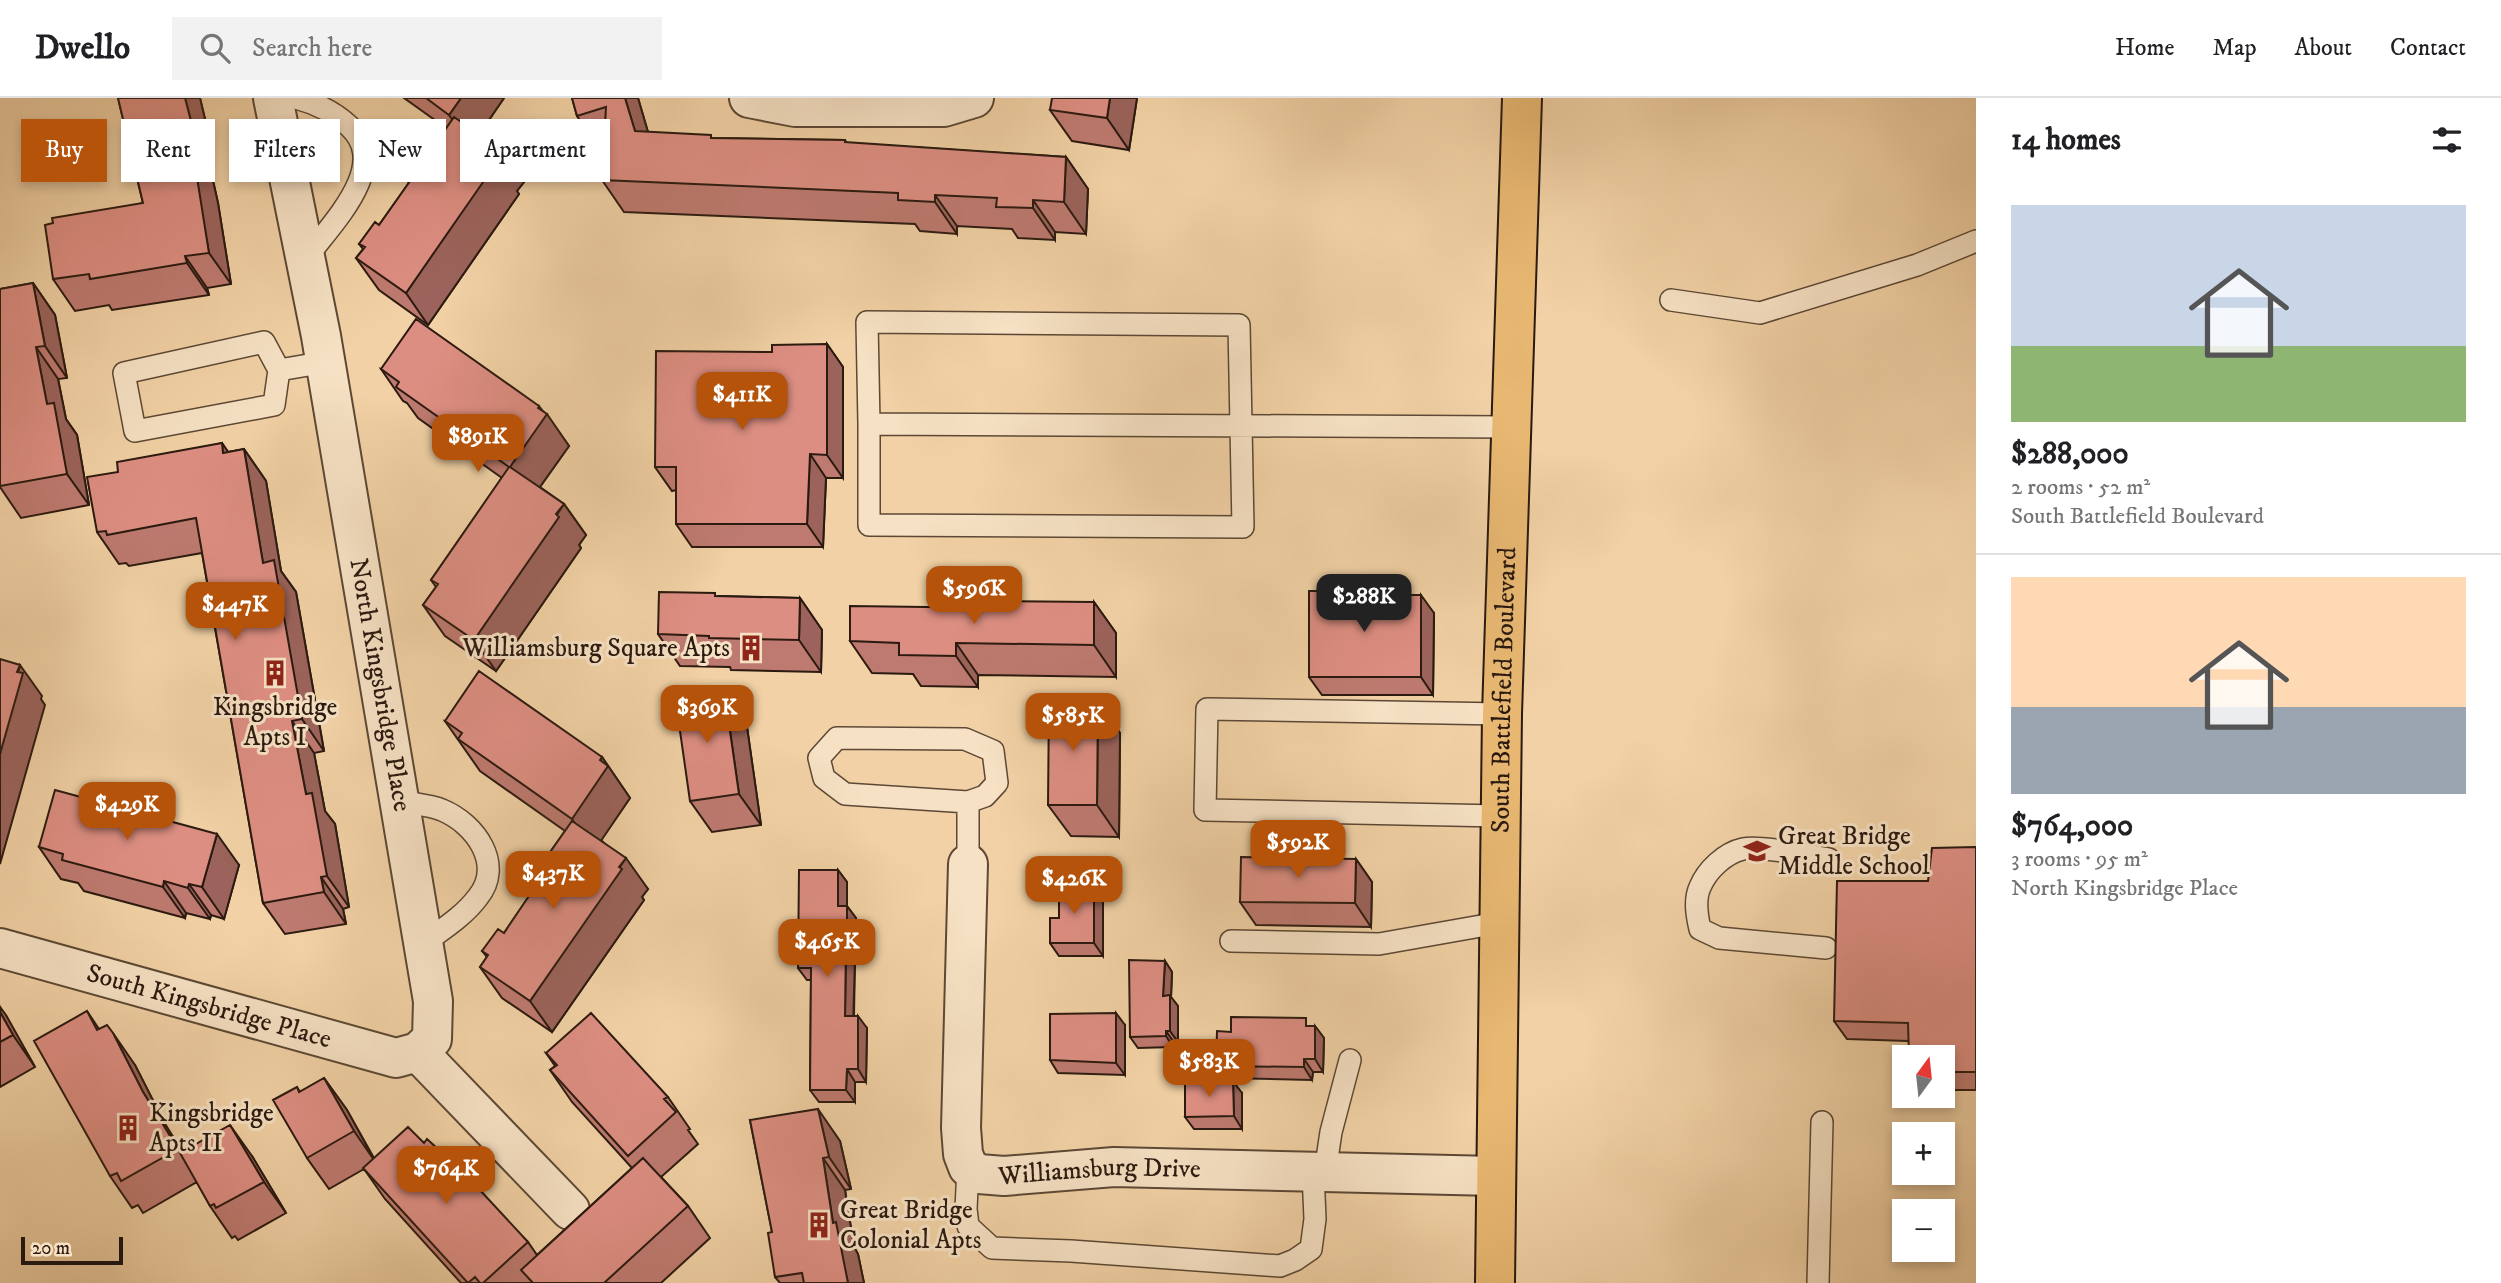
<!DOCTYPE html>
<meta charset="utf-8">
<style>
body{margin:0;font-family:"IM FELL DW Pica",serif;background:#f2f2f2;color:#202124;height:100vh;display:flex;flex-direction:column;font-size:26px;white-space:nowrap}
*{box-sizing:border-box;margin:0}
p{font-size:23px;color:#757577}
.icon{flex:none;width:38px;height:38px;fill:none;stroke:currentColor;stroke-width:2;stroke-linecap:round;stroke-linejoin:round}
.map{position:relative;flex:1;overflow:hidden}
.details{display:flex;flex-direction:column;background:#fff;width:525px}
.details>*{flex:none}
.top-card{position:absolute;left:21px;top:21px;width:665px;height:63px;display:flex;gap:14px}
.needle{width:46px;rotate:15deg}
.buttons{position:absolute;left:1892px;top:947px;display:grid;gap:14px}
.buttons a{display:grid;place-items:center;width:63px;height:63px;border-radius:0px;background:#fff;box-shadow:0 4px 10px #0003;font-size:35px}
.scale{position:absolute;left:21px;bottom:18px;width:102px;box-sizing:border-box;padding-left:7px;border:4px solid #2b1a10;border-top:0;font-size:19px;line-height:24px;white-space:nowrap;color:#2b1a10;-webkit-text-stroke:5px #f6e1c4;paint-order:stroke}
.price{position:absolute;translate:-50% -60px;padding:0 16px;border-radius:14px;background:#b45309;color:#fff;font-size:23px;line-height:46px;filter:drop-shadow(0 2px 4px #0008)}
.price::after{content:'';position:absolute;left:50%;top:42px;width:21px;height:16px;margin-left:-10px;background:inherit;clip-path:polygon(0 0,100% 0,50% 100%)}
.price.current{background:#222;color:#fff}
ul{padding:0;list-style:none}
li{display:grid;align-content:center;gap:14px;height:371px;padding:0 35px}
li+li{border-top:2px solid #e0e0e0}
li span{display:grid;place-items:center;height:217px;border-radius:0px;color:#555}
li>.icon{margin-inline-start:auto}
span .icon{width:126px;height:126px;fill:#fffc;stroke-width:1}
li b{font-size:30px}
h2{display:flex;justify-content:space-between;align-items:center;height:84px;padding:0 35px;font-size:30px}
.pill{padding:0 24px;border-radius:0px;background:#fff;box-shadow:0 4px 10px #0003;font-size:24px;line-height:63px}
.pill.current{background:#b45309;color:#fff}
header{display:flex;align-items:center;gap:42px;box-sizing:border-box;height:98px;padding:0 35px;background:#fff;border-bottom:2px solid #e0e0e0}
header strong{font-size:33px}
nav{display:flex;gap:38px;margin-inline-start:auto;font-size:24px}
.search{width:490px;height:63px;background:#f2f2f2;display:flex;align-items:center;gap:18px;box-sizing:border-box;padding:0 24px;border-radius:0px;color:#757577;font-size:26px}
main{display:flex;flex:1;min-height:0}
.map>svg:first-child{display:block}
</style>
<header>
<strong>Dwello</strong>
<div class="search"><svg class="icon" aria-label="search" viewBox="0 0 24 24"><circle cx="10" cy="10" r="6"/><path d="M15 15l6 6"/></svg>Search here</div>
<nav><a>Home</a><a>Map</a><a>About</a><a>Contact</a></nav>
</header>
<main>
<div class="map">
<svg width="1976" height="1185" viewBox="0 0 1976 1185">
<rect width="100%" height="100%" fill="#f1d1a5"/>
<filter id="stains"><feTurbulence type="fractalNoise" baseFrequency=".00286" numOctaves="4"/><feColorMatrix values="0 0 0 0 .2 0 0 0 0 .09 0 0 0 0 .02 0 0 0 .5 -.17"/></filter>
<radialGradient id="worn" r=".72"><stop offset=".6" stop-color="#630" stop-opacity="0"/><stop offset="1" stop-color="#630" stop-opacity=".3"/></radialGradient>
<g fill="none" stroke-linecap="round" stroke-linejoin="round">
<g stroke="#5c4835" stroke-width="24">
<path id="lane" d="M296,0c19,5 38,14 53,28 43,39 -17,97 -42,131
M1671,202l89,13 157,-48 59,-24
M279,272l-5,35 -139,26 -11,-58 140,-31 15,28 47,-8
M869,326l-2,-102 372,3 4,202 -374,-2v-101l642,3
M400,703c13,3 29,4 42,9 34,14 62,55 36,87 -14,19 -35,32 -54,46
M968,704l-123,-8 -21,-16 -5,-20 18,-20 128,1 28,12 4,32 -12,13 -17,6v62
M1499,718l-294,-6 2,-101 295,5
M1231,843l148,3 119,-21
M1826,850l-107,-10 -19,-9c-3,-13 -6,-29 0,-42 7,-17 25,-34 43,-38 17,-4 67,7 86,10
M968,1069l-2,42 2,17 24,22 79,3 209,15 15,-6 16,-11 4,-30 -2,-47
M1325,1074l6,-40 19,-72
M1818,1185l4,-161"/>
</g>
<g stroke="#5c4835" stroke-width="42">
<g id="street">
<path d="M749,0l46,9h149l30,-9"/>
<path id="s1" d="M968,766l-7,264 2,26 5,13 11,7 25,2 110,-9 381,9"/>
<path id="s2" d="M0,850l396,110 22,-6 14,-13 1,-38 -112,-665 -48,-238"/>
<path d="M418,954l152,158"/>
</g>
</g>
<g stroke="#2b1a10" stroke-width="42">
<g id="primary">
<path id="s3" d="M1495,1185l7,-569 20,-616"/>
</g>
</g>
<use href="#lane" stroke="#f6e1c4" stroke-width="21"/>
<use href="#street" stroke="#f6e1c4" stroke-width="38"/>
<use href="#primary" stroke="#e8b872" stroke-width="38"/>
</g>
<path fill="#be7a70" stroke="#2b1a10" stroke-width="2" d="M118,0h82l13,55 -6,1 11,49 13,81 -24,4 2,7 -97,15 -3,-5 -34,6 -22,-32v-56l90,-20z
M404,0h100l-25,37 45,47 -7,9 2,3 -91,131 -49,-35 -23,-32 7,-9 -4,-5 20,-19 30,-42 -4,-5 19,-18 22,-32z
M572,0h66l10,34 65,6 132,2 2,3 219,14 22,32 -2,45 -31,-2v8l-37,-2 -6,-9 -55,-3v8l-37,-3 -5,-7 -291,-12 -22,-32 2,-34 -5,1 -22,-31z
M1137,0l-8,52 -57,-9 -22,-31z
M33,185l22,32 12,63 -9,1 8,40 11,16 12,70 -68,13 -21,-31v-198z
M827,246l16,23v111h-17l-3,69h-131l-16,-23v-34l-4,1 -17,-24 117,-115z
M381,271l163,43 25,34 -29,41 24,17 22,31 -7,10 2,3 -85,123 -51,-35 -22,-31 13,-18 -5,-7 71,-102 -84,-60 -11,-15 -4,-2z
M222,345l6,9 16,-3 22,32 15,90 15,21 28,159 -10,2 11,58 10,13 14,83 -6,2 3,15 -61,10 -22,-31 -61,-350 -73,13 -3,-3 -7,1 -22,-32 21,-60z
M1392,493l3,4 39,18 -1,82h-111l-13,-18z
M718,498l82,2 22,32 -1,42 -90,-2 -1,-3 -50,-1 -22,-32z
M1094,504l22,31v44l-138,-2v12l-57,-1 -8,-12 -41,-1 -22,-32 153,-33z
M724,591l22,31 15,105 -49,7 -22,-31z
M1098,603l22,32 -1,104 -48,-1 -23,-31z
M445,623l157,36 28,41 -29,42 47,49 -6,8 2,3 -92,132 -50,-34 -22,-31 7,-10 -5,-6 22,-18 28,-41 -5,-7 38,-54 -85,-60z
M39,749l200,18 -15,54 -13,-4 -1,4 -24,-6 -1,5 -101,-27 -6,-8 -17,-4z
M1976,749v243h-34v-33l-34,-16 -61,-2 -13,-18 94,-140z
M1356,761l16,23 -1,45 -115,-2 -16,-23z
M838,772l9,12v24l9,12v8l5,7 -1,25h-5l-1,58 13,12 -1,54h-11v20h-36l-9,-12 1,-110h-4l-9,-12z
M1103,800v58h-44l-9,-13 9,-25z
M1165,863l7,11 -1,25 7,9v36l-5,-1v6l-35,1 -8,-11z
M0,909l35,60 -35,20z
M87,913l12,18 36,36 30,59 17,27 70,5 34,57 -48,27 -3,-4 -3,2 -22,-32 -13,-24 -54,31 -5,-8 -6,3 -22,-32z
M1125,927v50l-67,-2 -8,-13z
M1315,928l9,12 -1,34h-10l-1,8 -87,-2 -9,-12 15,-34z
M546,955l122,44 22,32 -2,1 10,14 -37,33 27,29 22,32 -49,45h-200l-76,-84 -21,-30 -35,20 -22,-31 -10,-71 3,5 24,-14 23,32 27,48 50,-15 104,99 9,13 95,-87 -60,-66 -22,-32 5,-4z
M1242,995v36h-48l-9,-12z
M750,1022l90,21 11,48 -6,1 9,57 4,7 6,29h-84l-5,-6 -3,-45z"/>
<path fill="#9b635b" stroke="#2b1a10" stroke-width="2" d="M185,0h15l13,55 -22,-32z
M461,0h43l-33,48 -22,-31z
M625,0h13l19,65 -22,-32z
M1110,0h27l-8,52 -22,-32z
M185,25l22,31 11,49 13,81 -22,-31z
M502,52l22,32 -7,9 2,3 -91,131 -22,-32z
M1066,59l22,32 -2,45 -22,-32z
M935,97l22,31v8l-22,-32z
M1033,102l22,32v8l-22,-32z
M185,158l22,32 2,7 -22,-32z
M33,185l22,32 12,63 -22,-32z
M827,246l16,23v111l-16,-23z
M36,249l22,32 8,40 11,16 12,70 -22,-31 -20,-70z
M539,308l7,9 1,-1 22,32 -37,52 -22,-31z
M222,345l22,32 -21,-22z
M244,351l22,32 15,90 15,21 28,159 -22,-32 -39,-156z
M810,356l16,24 -3,69 -16,-23z
M564,406l22,31 -7,10 2,3 -85,123 -22,-31z
M1421,497l13,18 -1,82 -12,-18z
M800,500l22,32 -1,42 -22,-32z
M1094,504l22,31v44l-22,-32z
M956,545l22,32v12l-22,-31z
M20,567l22,31 -1,3 4,6 -45,159v-110z
M724,591l22,31 15,105 -22,-31z
M1098,603l22,32 -1,104 -22,-32z
M292,623l22,32 11,58 10,13 14,83 -22,-31 -21,-82z
M602,659l28,41 -36,53 -22,-32z
M217,736l22,31 -15,54 -22,-32z
M626,760l22,31 -6,8 2,3 -92,132 -22,-31z
M1356,761l16,23 -1,45 -16,-24z
M838,772l9,12v36l-9,-12z
M321,779l22,32 3,15 -22,-32z
M164,783l22,32 -1,5 -22,-31z
M189,786l22,31 -1,4 -22,-31z
M1094,787l9,13v58l-9,-13z
M847,808l9,12v8l5,7 -1,25 -8,-12 -5,-26z
M846,848l9,12 -2,70 -8,-12z
M1165,863l7,11 -1,25 7,9v36l-8,-11 -7,-35z
M0,909l6,8 29,52 -22,-32 -13,-23z
M1116,915l9,12v50l-9,-12z
M858,918l9,12 -1,54 -8,-13z
M1315,928l9,12 -1,34 -8,-13z
M1166,933l7,10v6l-7,-11z
M113,935l22,32 30,59 35,57 -22,-32 -35,-57z
M1304,961l9,13 -1,8 -8,-13z
M847,971l8,13v20l-9,-12z
M324,980l23,32 29,53 -22,-32z
M1233,983l9,12v36l-8,-13z
M818,1011l22,32 11,48 -22,-32z
M230,1027l22,31 34,57 -22,-31z
M823,1060l22,32 9,57 4,7 6,29h-16l-15,-60z"/>
<path fill="#dd8e82" stroke="#2b1a10" stroke-width="2" d="M118,0h67l6,23 -6,2 11,48 13,82 -24,3 2,7 -97,16 -1,-5 -36,5 -8,-54 8,-2 -1,-5 91,-15z
M426,0h35l-12,17z
M572,0h53l10,33 76,4v3l134,2v2l221,15 -2,45 -31,-2v8l-37,-1 1,-9 -62,-3v7l-37,-2v-7l-296,-13 4,-73 -29,9z
M1052,0h58l-3,20 -57,-8z
M454,19l48,33 -7,11 2,1 -91,131 -50,-35 9,-11 -6,-3 16,-22 4,3 31,-44 -5,-3 15,-21 4,3z
M33,185l12,63 -9,1 11,57 7,-1 13,71 -67,12v-197z
M416,221l123,87 -1,2 9,6 -37,53 54,37 -8,10 3,3 -85,123 -51,-35 15,-21 -7,-4 78,-113 -113,-80 3,-5 -18,-13z
M827,246v111l-17,-1 -3,70h-131v-57h-21l1,-116 116,1v-7z
M222,345l1,10 21,-4 19,114 11,-3 28,159 -10,2 14,73 6,-1 15,83 -6,1 3,15 -61,11 -67,-385 -89,17 -1,-4 -9,1 -10,-55 31,-5 -1,-10z
M1309,493h83v4h29v82h-112z
M659,494l56,1v3l85,2 -1,42 -90,-2v-2l-51,-2z
M1003,503l91,1v43l-138,-2v13l-57,-1v-12l-49,-2v-35l153,2z
M0,561l20,6 -3,7 6,1 -23,81z
M479,573l123,86 -2,3 8,6 -36,53 -114,-80 4,-6 -17,-12z
M724,591l15,105 -49,7 -15,-105z
M1049,603h49l-1,104h-49z
M55,692l162,44 -15,53 -13,-3 -1,4 -24,-7 -1,6 -101,-27 1,-6 -24,-7z
M572,723l54,37 -7,9 3,2 -92,132 -50,-34 8,-12 -6,-4 16,-22 6,4 29,-43 -6,-5z
M1976,749v225h-34v-15h-33l-1,-34 -74,-2 3,-140h91l4,-33z
M1241,759l115,2 -1,44 -115,-1z
M799,772h39v36h9v14h5v26h-6l-1,70h13v53h-11l-1,21h-36l1,-122h-13z
M1094,787v58h-44v-25h9v-32z
M1129,862l36,1 -2,35 7,-1v36h-4v5l-36,1z
M87,913l10,19 10,-5 6,8 30,59 35,57 -57,32 -4,-8 -7,3 -76,-135z
M0,914l13,23 -13,7z
M591,915l77,84 -4,2 12,13 -48,44 -78,-86 7,-5 -11,-12z
M1116,915v50l-66,-3v-46z
M1231,919l75,1v8h9v33h-11v8l-88,-1 1,-35 14,1z
M324,980l30,53 -47,27 -34,-58 24,-13 2,5z
M1185,983h48l1,35 -49,1z
M818,1011l11,48 -6,1 10,65 3,-1 12,61h-44l-2,-10 -27,4 -7,-44 4,-1 -22,-112z
M230,1027l34,57 -48,26 -2,-4 -4,2 -30,-53z
M408,1029l16,16 3,-4 12,11 2,-2 87,94 -45,41h-3l-5,-6 -7,6 -105,-115z
M643,1060l45,48 -84,77h-71l-12,-13z"/>
<defs>
<g id="building-bare" transform="scale(2.1)"><path d="M-4-6H4V6H1V3H-1V6H-4ZM-2.5-4.3h1.7v1.8h-1.7ZM.8-4.3h1.7v1.8H.8ZM-2.5-1h1.7V.8h-1.7ZM.8-1h1.7V.8H.8Z" fill="#8f2418" stroke="#f6e1c4" stroke-width="2.5" paint-order="stroke"/></g>
<g id="school-bare" transform="scale(2.1)"><path d="M0-5L7-2L0 1L-7-2ZM-4 1L0 2.5L4 1V4Q0 6-4 4Z" fill="#8f2418" stroke="#f6e1c4" stroke-width="2.5" paint-order="stroke"/></g>
</defs>
<g fill-rule="evenodd">
<use href="#building-bare" x="751" y="550"/>
<use href="#building-bare" x="275" y="575"/>
<use href="#school-bare" x="1757" y="753"/>
<use href="#building-bare" x="128" y="1030"/>
<use href="#building-bare" x="819" y="1127"/>
</g>
<g text-anchor="middle" dominant-baseline="central" stroke-width="6" stroke-linejoin="round" paint-order="stroke">
<g font-size="26" fill="#2b1a10" stroke="#f6e1c4" text-anchor="start">
<text x="730" y="550" text-anchor="end">Williamsburg Square Apts</text>
<text x="275" y="609" text-anchor="middle">Kingsbridge<tspan x="275" dy="30">Apts I</tspan></text>
<text x="1778" y="738">Great Bridge<tspan x="1778" dy="30">Middle School</tspan></text>
<text x="149" y="1015">Kingsbridge<tspan x="149" dy="30">Apts II</tspan></text>
<text x="840" y="1112">Great Bridge<tspan x="840" dy="30">Colonial Apts</tspan></text>
</g>
<g font-size="26" fill="#2b1a10" stroke="#f6e1c4">
<text transform="translate(380 587) rotate(80)">North Kingsbridge Place</text>
<text stroke="none"><textPath href="#s3" startOffset="593">South Battlefield Boulevard</textPath></text>
<text stroke="none"><textPath href="#s2" startOffset="217">South Kingsbridge Place</textPath></text>
<text stroke="none"><textPath href="#s1" startOffset="438">Williamsburg Drive</textPath></text>
</g>
</g>
<rect width="100%" height="100%" filter="url(#stains)"/>
<rect width="100%" height="100%" fill="url(#worn)"/>
</svg>
<div class="buttons">
<a><svg class="needle" viewBox="-14 -14 28 28"><path d="M0-13l5 13h-10z" fill="#e53935"/><path d="M0 13l5-13h-10z" fill="#757577"/></svg></a>
<a>+</a>
<a>−</a>
</div>
<div class="scale">20 m</div>
<b class="price" style="left:742px;top:334px">$411K</b>
<b class="price" style="left:478px;top:376px">$891K</b>
<b class="price" style="left:974px;top:528px">$596K</b>
<b class="price current" style="left:1364px;top:536px">$288K</b>
<b class="price" style="left:235px;top:544px">$447K</b>
<b class="price" style="left:707px;top:647px">$369K</b>
<b class="price" style="left:1073px;top:655px">$585K</b>
<b class="price" style="left:127px;top:744px">$429K</b>
<b class="price" style="left:1298px;top:782px">$592K</b>
<b class="price" style="left:553px;top:813px">$437K</b>
<b class="price" style="left:1074px;top:818px">$426K</b>
<b class="price" style="left:827px;top:881px">$465K</b>
<b class="price" style="left:1209px;top:1001px">$583K</b>
<b class="price" style="left:446px;top:1108px">$764K</b>
<div class="top-card">
<a class="pill current">Buy</a>
<a class="pill">Rent</a>
<a class="pill">Filters</a>
<a class="pill">New</a>
<a class="pill">Apartment</a>
</div>
</div>
<section class="details">
<h2>14 homes<svg class="icon" aria-label="filters" viewBox="0 0 24 24"><path d="M4 7h16M4 17h16"/><circle cx="9" cy="7" r="2"/><circle cx="15" cy="17" r="2"/></svg></h2>
<ul>
<li><span style="background:linear-gradient(#c9d6e8 65%,#8fb573 0)"><svg class="icon" aria-label="home" viewBox="0 0 24 24"><path d="M3 11l9-7 9 7M6 9v11h12V9"/></svg></span><div><b>$288,000</b><p>2 rooms · 52 m²</p><p>South Battlefield Boulevard</p></div></li>
<li><span style="background:linear-gradient(#ffd9b3 60%,#9aa5b1 0)"><svg class="icon" aria-label="home" viewBox="0 0 24 24"><path d="M3 11l9-7 9 7M6 9v11h12V9"/></svg></span><div><b>$764,000</b><p>3 rooms · 95 m²</p><p>North Kingsbridge Place</p></div></li>
</ul>
</section>
</main>
